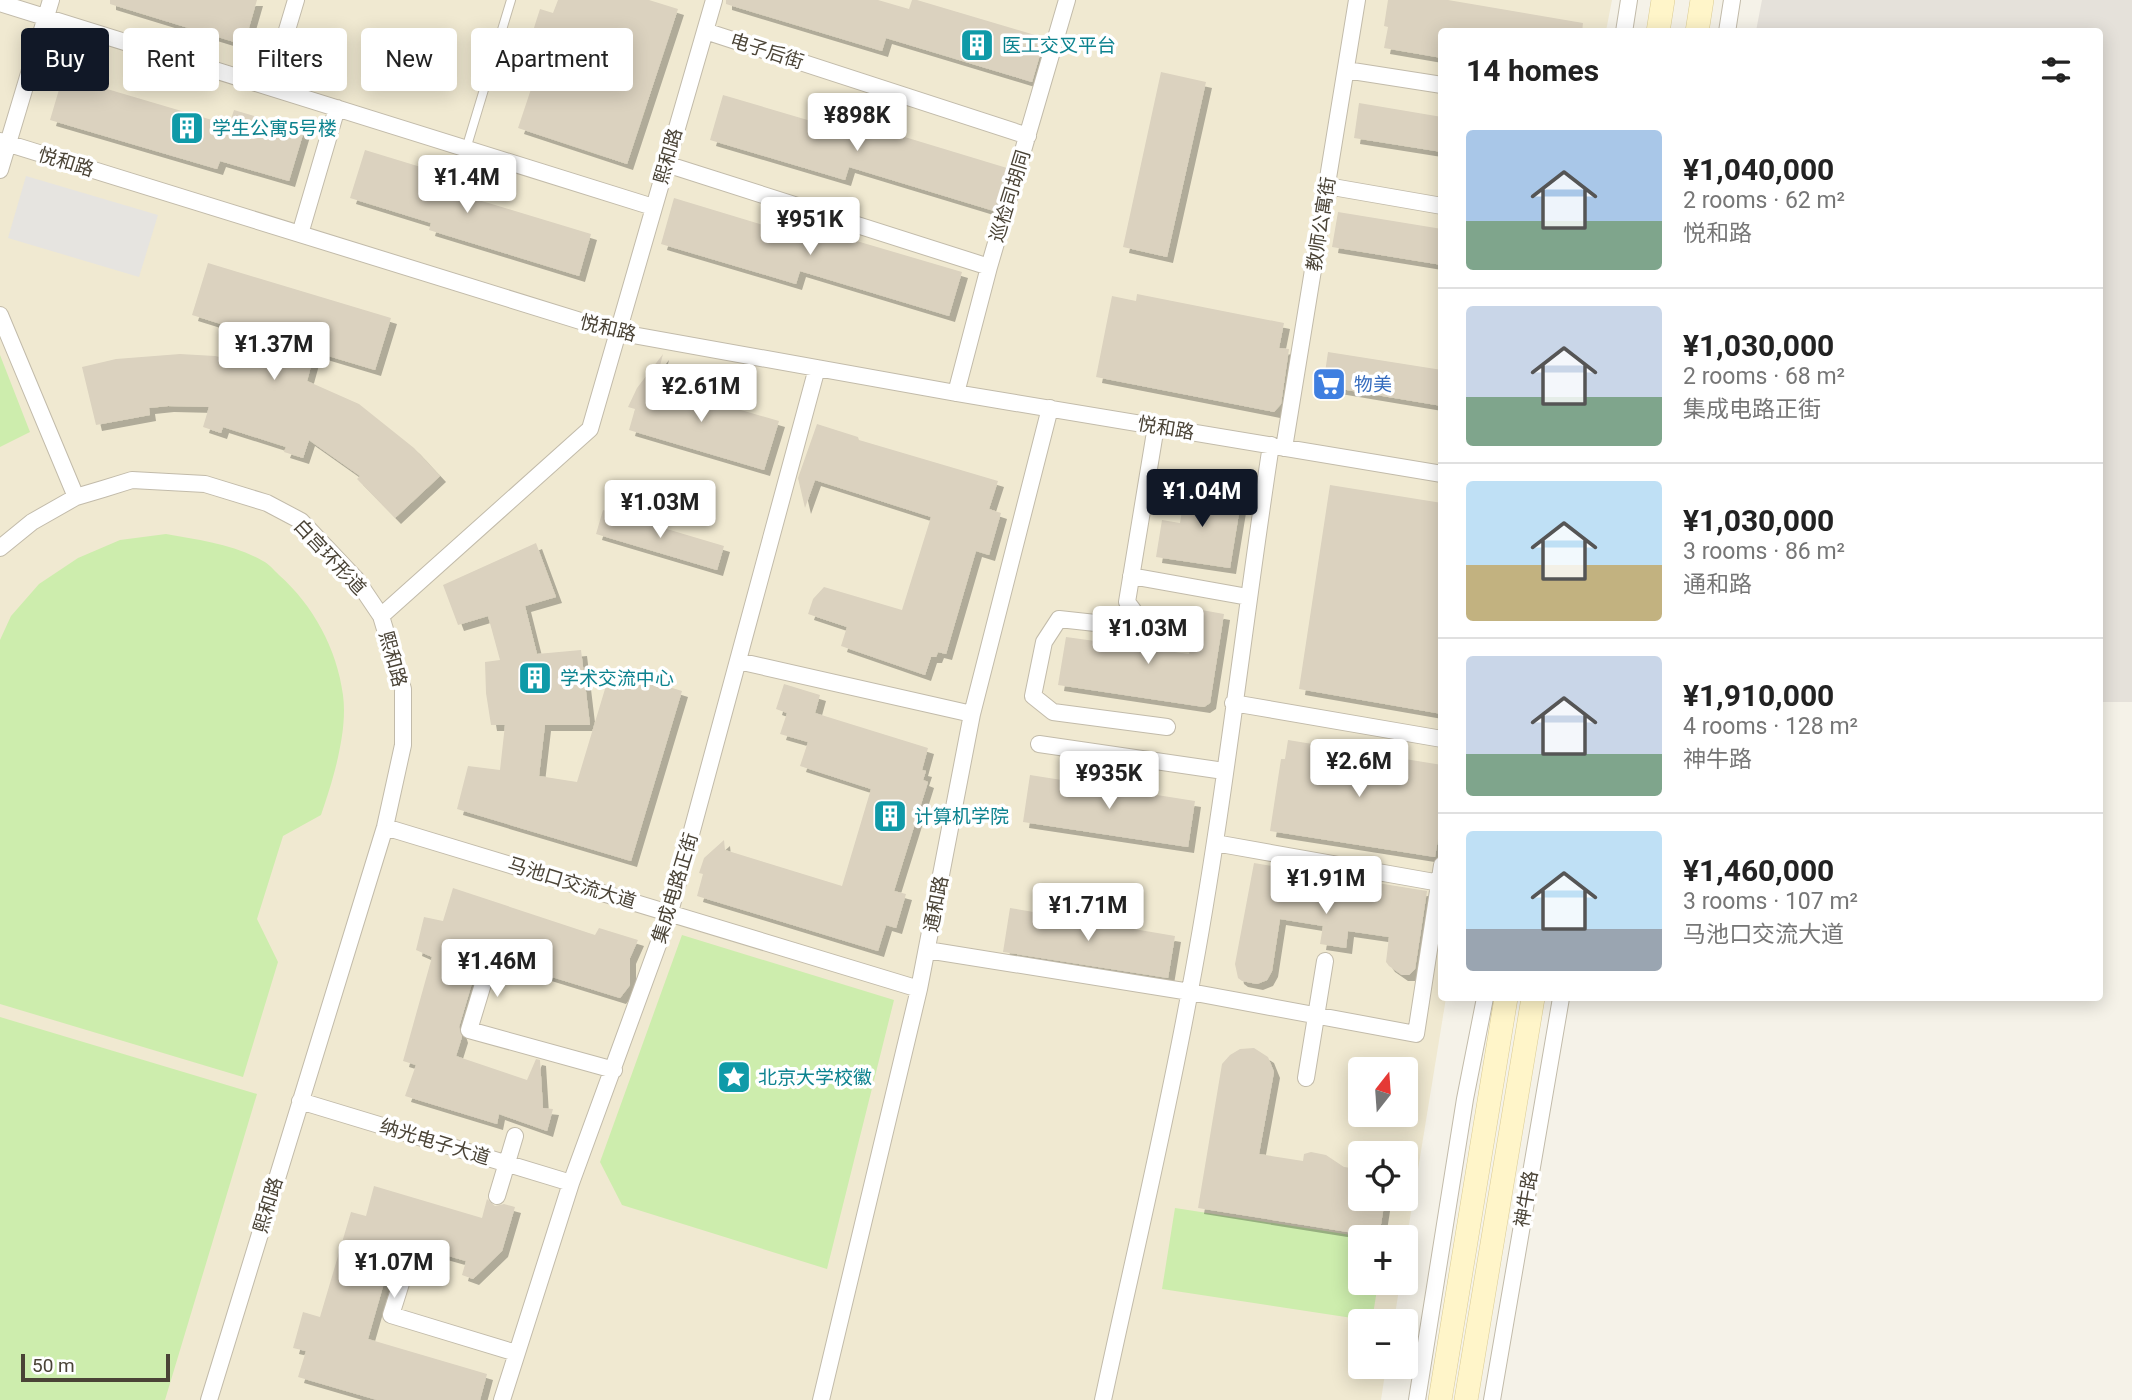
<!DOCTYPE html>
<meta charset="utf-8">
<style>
body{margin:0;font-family:Roboto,"Noto Sans SC",sans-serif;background:#f6f6f6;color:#222;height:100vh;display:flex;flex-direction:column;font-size:26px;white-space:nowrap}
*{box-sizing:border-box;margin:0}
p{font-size:23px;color:#767676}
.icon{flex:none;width:38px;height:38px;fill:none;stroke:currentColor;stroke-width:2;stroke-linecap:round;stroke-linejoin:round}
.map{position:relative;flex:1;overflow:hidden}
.drawer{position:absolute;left:1438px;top:28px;width:665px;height:973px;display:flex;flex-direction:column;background:#fff;border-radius:7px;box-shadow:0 4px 18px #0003}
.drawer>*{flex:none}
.hud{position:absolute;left:21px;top:28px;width:665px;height:63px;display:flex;gap:14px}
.needle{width:46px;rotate:17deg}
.tools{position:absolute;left:1348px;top:1057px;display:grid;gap:14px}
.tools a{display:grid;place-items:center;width:70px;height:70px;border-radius:7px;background:#fff;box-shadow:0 4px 18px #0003;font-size:35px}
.scale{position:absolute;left:21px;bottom:18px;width:149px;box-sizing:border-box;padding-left:7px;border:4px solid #4a4336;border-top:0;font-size:19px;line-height:24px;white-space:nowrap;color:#4a4336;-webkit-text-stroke:5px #fff;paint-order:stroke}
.price{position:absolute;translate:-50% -60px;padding:0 16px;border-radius:7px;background:#fff;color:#222;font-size:23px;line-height:46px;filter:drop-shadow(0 2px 4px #0008)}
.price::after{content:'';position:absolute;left:50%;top:42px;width:21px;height:16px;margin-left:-10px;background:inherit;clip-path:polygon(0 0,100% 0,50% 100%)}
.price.on{background:#111827;color:#fff}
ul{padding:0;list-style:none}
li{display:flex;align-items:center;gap:21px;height:175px;padding:0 28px}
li+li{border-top:2px solid #e0e0e0}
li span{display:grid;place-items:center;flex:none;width:196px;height:140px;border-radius:7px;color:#555}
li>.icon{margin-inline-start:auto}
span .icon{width:84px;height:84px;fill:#fffc;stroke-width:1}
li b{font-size:30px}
h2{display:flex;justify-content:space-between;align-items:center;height:84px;padding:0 28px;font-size:30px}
.chip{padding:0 24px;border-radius:7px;background:#fff;box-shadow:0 4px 18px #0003;font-size:24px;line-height:63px}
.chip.on{background:#111827;color:#fff}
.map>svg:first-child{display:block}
</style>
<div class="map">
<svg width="2132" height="1400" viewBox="0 0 2132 1400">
<defs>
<filter id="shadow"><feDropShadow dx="6" dy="6" stdDeviation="0" flood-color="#0004"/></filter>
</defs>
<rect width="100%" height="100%" fill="#f5f2e8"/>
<path fill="#e5e1da" d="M1762,0h370v702h-32v-670l-344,-1z"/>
<path fill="#f0e9d1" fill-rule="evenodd" d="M0,0h1612l-6,31 -164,1v966h4l-41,251v-12h-45v46h40l-6,38h-34v46h26l-5,33h-1381zM1360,1069h45v46h-45zM1360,1153h45v46h-45z"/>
<path fill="#cdedad" d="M0,355l30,77 -30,15z
M166,534c32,6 68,10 97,27 6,3 11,9 16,14 34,30 58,74 64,120 5,37 -10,85 -22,120l-38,21 -26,83 21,43 -35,115 -243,-73v-364l11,-24 28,-32 39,-26 42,-18z
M682,935l212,65 -67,269 -205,-64 -22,-43z
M0,1017l257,77 -92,306h-165z
M1175,1208l189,29h-4v46h18l-6,38 -210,-32z"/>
<path fill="#e6e4e0" d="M26,176l132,39 -19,62 -131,-39z"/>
<path fill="#dbd2bf" filter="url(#shadow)" d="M110,0h147l-13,45 -134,-41z
M558,0h91l29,9 -51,155 -109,-36 14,-42 -15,-5 23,-72 13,4z
M726,0h152l31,9 3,-9h5l128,38 -13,44 -146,-44 -4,13 -156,-47z
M1388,0h60l135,23 -1,9h-140v26l-58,-10 4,-21 -4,-1z
M1161,72l45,10 -39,175 -44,-10z
M63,76l166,49 5,-15 70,21 -15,50 -69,-20 -3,8 -167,-49z
M723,95l149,44 3,-11 132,40 -13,43 -145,-44 -4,13 -135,-40z
M1359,103l83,14v35l-88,-14z
M365,150l82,25 -5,14 149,45 -12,42 -150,-46 2,-7 -81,-25z
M674,198l149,45 3,-11 136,40 -13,44 -149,-45 -4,13 -135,-40z
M1338,212l104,17v36l-110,-18z
M208,263l183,55 -16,52 -60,-18 -8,29 52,23 55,44 26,28 -45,42 -38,-39 3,-3 -51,-36 -6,18 -19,-6 2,-5 -63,-20 -2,6 -18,-6 6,-20 -41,-1 -19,2 1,7 -54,10 -14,-58 34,-8 64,-5 35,2 29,6 9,-28 -61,-19z
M1137,294l147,29 -5,25 10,1 -8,55 -7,8 -178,-35 16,-81 24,5z
M1328,352l114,18v36l-119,-20z
M663,354l-8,31 124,36 -15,49 -135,-40 6,-21 -7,-2 9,-19z
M817,424l41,13 1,3 139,41 -9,28 12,4 -12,42 -13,-4 -30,103 -8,-2 -2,5h-5l-6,18 -84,-29 6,-19 -39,-13 5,-15 11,-12 78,23 29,-93 -116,-37 -10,28 -7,-30z
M1330,485l112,18v211l-143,-25z
M1186,486l56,9 -12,73 -74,-11 6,-37 18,3z
M603,510l121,36 -7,24 -121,-36z
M536,543l20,54 -31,9 12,48 44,-4 9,75h-45l-6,51 38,6 34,-113 71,22 -51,170 -174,-52 11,-43 32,4 5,-45h-14l-5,-32 -1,-31 15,-2 -12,-44 -30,9 -15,-40z
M1196,609l28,5 -14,89 -6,4 -146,-22 8,-48 123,17z
M784,684l36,11 -5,18 113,35 -6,22 4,1 -3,9 5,2 -34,109 12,3 -10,34 -10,-3 -8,26 -181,-55 6,-22 -4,-1 5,-15 20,-18 1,10 117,36 29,-97 -71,-23 8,-24 -28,-8 7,-21 -11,-4z
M1288,740l154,25v50l-7,42 -165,-26 11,-72h4z
M1030,775l165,26 -7,46 -165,-25z
M1254,863l173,28 -12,78 -6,6h-7l-13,-9 -3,-4 3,-25 -41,-6 -2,17 -26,-4 3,-18 -43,-7 -8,52 -5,9 -10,4 -15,-3 -4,-3 -3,-14z
M453,888l142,47 4,-7 39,12 -8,18v27l-10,13 -136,-42 -3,9 -5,5 -17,57 3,10 -6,19 71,24 9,-21 4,1 3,48 10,1 -6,22 -48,-17 -2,10 -92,-28 11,-31 -13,-4 29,-104 -16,-7 8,-33 19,4z
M1010,908l165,28 -7,42 -165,-26z
M1254,1048l14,9 6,15 -15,82 44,7 1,-7 7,-2 15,3 18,12 16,2v30h25l-6,38 -181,-29 24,-144 8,-9 10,-6z
M374,1186l108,32 5,-19 8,7 9,-2 11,3 -13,44 -29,28 -11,-4 4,-14 -70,-20 -28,98 119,35 -7,26h-103l-79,-23 8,-26 -13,-3 10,-36 17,5 31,-105 15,4z"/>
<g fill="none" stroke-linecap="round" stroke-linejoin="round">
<g stroke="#c2bbaa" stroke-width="10">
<path id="service" d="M466,149l45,-149"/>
</g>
<g stroke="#c2bbaa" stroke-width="18">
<path id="minor" d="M0,3l653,204
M705,31l323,105
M1624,32l5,-32
M1727,32l5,-32
M1346,70l96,15
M270,87l26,-87
M0,141l616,191 340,61 486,81
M666,164l323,103
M0,170l51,-170
M1327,186l115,20
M300,234l37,-126
M0,315l76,182
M956,393l33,-126 78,-267
M1156,426l-29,176 6,8 -1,17 -73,-8 -15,23 -11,54 20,16 114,15
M1284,448l73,-448
M0,548l32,-26 44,-25 27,-8 29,-9 73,4 62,19 34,18 55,58 25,37
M1131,576l117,21
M738,661l234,53
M1233,703l209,36
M1039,744l185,27
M385,827l534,162
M1215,843l225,40
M927,950l263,42 226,42 26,-169
M486,974l-17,56 145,40
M1306,1078l19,-117
M300,1101l271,82
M497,1196l18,-60
M408,1261l-17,54 125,38
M209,1400l176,-573 18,-82v-56l-22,-73 209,-187 124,-429
M502,1400l69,-217 99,-271 147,-544
M821,1400l98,-411 53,-275 78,-306
M1103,1400c29,-136 62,-272 87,-410 34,-180 53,-363 81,-545
M1417,1400l48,-301 20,-101
M1492,1400l69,-402"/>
</g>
<g stroke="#dacb94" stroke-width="24">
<path id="secondary" d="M1658,32l5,-32
M1697,32l5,-32
M1440,1400l66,-402
M1466,1400l67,-402"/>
</g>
<use href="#service" stroke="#fff" stroke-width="8"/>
<use href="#minor" stroke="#fff" stroke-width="16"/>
<use href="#secondary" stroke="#fff5c9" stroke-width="23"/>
</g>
<defs>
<g id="building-square" transform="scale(1.75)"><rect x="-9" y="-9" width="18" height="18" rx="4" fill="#0f9aa8" stroke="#fff"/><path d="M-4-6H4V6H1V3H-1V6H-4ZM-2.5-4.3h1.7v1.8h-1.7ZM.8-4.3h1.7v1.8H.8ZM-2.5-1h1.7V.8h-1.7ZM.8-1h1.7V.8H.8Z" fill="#fff"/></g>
<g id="supermarket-square" transform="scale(1.75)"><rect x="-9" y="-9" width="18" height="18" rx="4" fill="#3f7fe0" stroke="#fff"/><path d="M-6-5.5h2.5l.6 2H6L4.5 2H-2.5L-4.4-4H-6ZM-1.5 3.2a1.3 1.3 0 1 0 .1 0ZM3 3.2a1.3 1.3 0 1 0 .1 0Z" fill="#fff"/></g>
<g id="sight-square" transform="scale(1.75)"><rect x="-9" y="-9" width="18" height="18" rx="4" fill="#0f9aa8" stroke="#fff"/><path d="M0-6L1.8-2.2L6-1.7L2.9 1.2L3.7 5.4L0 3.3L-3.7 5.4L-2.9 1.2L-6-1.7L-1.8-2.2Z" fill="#fff"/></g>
</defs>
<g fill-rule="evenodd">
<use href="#building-square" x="977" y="45"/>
<use href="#building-square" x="187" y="128"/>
<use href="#supermarket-square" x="1329" y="384"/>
<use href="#building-square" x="535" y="678"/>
<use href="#building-square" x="890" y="816"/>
<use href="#sight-square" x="734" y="1077"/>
</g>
<g text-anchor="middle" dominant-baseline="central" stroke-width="7" stroke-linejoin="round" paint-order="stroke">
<g font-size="19" fill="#0d838f" stroke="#fff" text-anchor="start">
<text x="1002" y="45">医工交叉平台</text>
<text x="212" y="128">学生公寓5号楼</text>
<text x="560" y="678">学术交流中心</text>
<text x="914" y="816">计算机学院</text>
<text x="758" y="1077">北京大学校徽</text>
</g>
<g font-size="19" fill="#4a4336" stroke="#fff">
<text transform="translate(767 51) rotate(18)">电子后街</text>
<text transform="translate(668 156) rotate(-74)">熙和路</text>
<text transform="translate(66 162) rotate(17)">悦和路</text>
<text transform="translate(1010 196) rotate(-73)">巡检司胡同</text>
<text transform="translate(1321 224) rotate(-81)">教师公寓街</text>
<text transform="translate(608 328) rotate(14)">悦和路</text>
<text transform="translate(1166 428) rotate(10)">悦和路</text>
<text transform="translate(330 557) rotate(47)">白宫环形道</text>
<text transform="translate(393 659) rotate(75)">熙和路</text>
<text transform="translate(572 883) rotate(17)">马池口交流大道</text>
<text transform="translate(675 888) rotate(-73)">集成电路正街</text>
<text transform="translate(936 904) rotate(-79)">通和路</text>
<text transform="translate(435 1142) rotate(17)">纳光电子大道</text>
<text transform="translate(1526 1199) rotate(-80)">神牛路</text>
<text transform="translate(268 1205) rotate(-73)">熙和路</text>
</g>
<g font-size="19" fill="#366cbe" stroke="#fff" text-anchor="start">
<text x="1354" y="384">物美</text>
</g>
</g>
</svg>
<div class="tools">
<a><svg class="needle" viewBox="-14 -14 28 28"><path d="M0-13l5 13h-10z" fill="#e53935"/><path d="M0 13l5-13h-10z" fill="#767676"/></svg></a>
<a><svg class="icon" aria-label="locate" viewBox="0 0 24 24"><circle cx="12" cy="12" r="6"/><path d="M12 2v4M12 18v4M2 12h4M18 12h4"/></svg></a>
<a>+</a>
<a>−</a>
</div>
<div class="scale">50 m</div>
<b class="price" style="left:857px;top:153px">¥898K</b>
<b class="price" style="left:467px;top:215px">¥1.4M</b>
<b class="price" style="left:810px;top:257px">¥951K</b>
<b class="price" style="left:274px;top:382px">¥1.37M</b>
<b class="price" style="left:701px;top:424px">¥2.61M</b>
<b class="price on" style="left:1202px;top:529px">¥1.04M</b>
<b class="price" style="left:660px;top:540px">¥1.03M</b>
<b class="price" style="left:1148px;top:666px">¥1.03M</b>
<b class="price" style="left:1359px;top:799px">¥2.6M</b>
<b class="price" style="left:1109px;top:811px">¥935K</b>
<b class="price" style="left:1326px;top:916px">¥1.91M</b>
<b class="price" style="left:1088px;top:943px">¥1.71M</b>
<b class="price" style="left:497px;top:999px">¥1.46M</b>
<b class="price" style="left:394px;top:1300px">¥1.07M</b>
<div class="hud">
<a class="chip on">Buy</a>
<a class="chip">Rent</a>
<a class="chip">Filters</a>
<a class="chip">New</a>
<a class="chip">Apartment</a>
</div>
<section class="drawer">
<h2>14 homes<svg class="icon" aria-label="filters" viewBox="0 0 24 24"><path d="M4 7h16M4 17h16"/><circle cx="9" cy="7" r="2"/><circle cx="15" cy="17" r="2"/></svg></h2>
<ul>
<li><span style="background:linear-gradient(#a9c7e8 65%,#7fa58c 0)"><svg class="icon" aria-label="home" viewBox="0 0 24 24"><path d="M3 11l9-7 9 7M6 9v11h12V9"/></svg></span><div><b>¥1,040,000</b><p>2 rooms · 62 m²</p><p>悦和路</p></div></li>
<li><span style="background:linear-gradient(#c9d6e8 65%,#7fa58c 0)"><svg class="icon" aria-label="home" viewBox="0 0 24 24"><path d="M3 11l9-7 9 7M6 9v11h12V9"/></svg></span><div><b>¥1,030,000</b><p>2 rooms · 68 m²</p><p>集成电路正街</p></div></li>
<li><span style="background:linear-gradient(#bfe0f5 60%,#c2b280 0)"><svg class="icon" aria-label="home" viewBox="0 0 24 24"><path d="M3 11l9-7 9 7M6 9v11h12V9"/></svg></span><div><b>¥1,030,000</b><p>3 rooms · 86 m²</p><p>通和路</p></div></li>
<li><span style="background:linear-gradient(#c9d6e8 70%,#7fa58c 0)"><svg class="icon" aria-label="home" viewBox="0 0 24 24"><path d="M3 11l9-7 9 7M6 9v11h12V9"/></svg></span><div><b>¥1,910,000</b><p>4 rooms · 128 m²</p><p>神牛路</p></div></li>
<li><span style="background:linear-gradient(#bfe0f5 70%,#9aa5b1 0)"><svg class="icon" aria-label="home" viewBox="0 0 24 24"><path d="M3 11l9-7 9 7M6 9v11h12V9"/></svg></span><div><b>¥1,460,000</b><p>3 rooms · 107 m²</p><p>马池口交流大道</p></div></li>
</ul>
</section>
</div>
